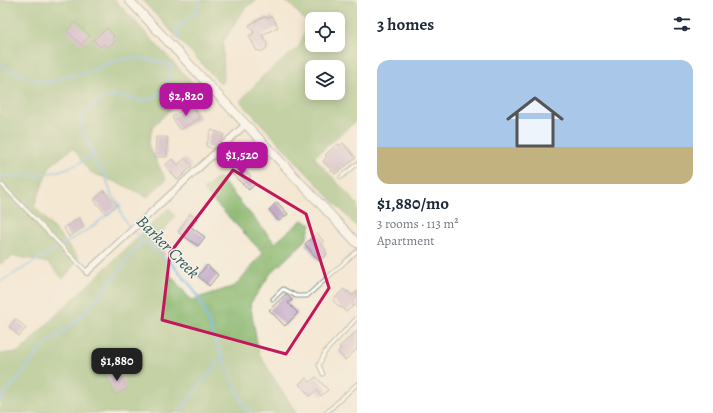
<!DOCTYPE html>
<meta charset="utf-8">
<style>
body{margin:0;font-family:Alegreya,serif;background:#f2f2f3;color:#1f2937;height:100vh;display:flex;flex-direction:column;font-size:15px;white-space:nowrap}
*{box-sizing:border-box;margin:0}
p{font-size:13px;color:#747a83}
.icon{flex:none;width:22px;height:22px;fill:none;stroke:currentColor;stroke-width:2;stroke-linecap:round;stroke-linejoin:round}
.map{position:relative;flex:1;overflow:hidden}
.side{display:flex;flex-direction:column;background:#fff;width:356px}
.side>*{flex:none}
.tools{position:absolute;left:305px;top:12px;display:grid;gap:8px}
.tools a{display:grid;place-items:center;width:40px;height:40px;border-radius:8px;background:#fff;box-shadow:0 2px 10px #0003;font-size:20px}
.price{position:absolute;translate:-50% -34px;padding:0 9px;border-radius:8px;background:#b5179e;color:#fff;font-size:13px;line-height:26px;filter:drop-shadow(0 1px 2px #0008)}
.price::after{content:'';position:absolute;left:50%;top:24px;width:12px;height:9px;margin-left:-6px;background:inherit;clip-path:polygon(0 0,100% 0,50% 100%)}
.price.current{background:#222;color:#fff}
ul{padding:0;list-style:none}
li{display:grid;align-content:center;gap:8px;height:212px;padding:0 20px}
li+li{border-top:1px solid #e0e1e3}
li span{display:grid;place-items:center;height:124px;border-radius:12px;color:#555}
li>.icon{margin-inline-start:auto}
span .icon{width:72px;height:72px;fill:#fffc;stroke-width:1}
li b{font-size:17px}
h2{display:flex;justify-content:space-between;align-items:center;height:48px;padding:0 20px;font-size:17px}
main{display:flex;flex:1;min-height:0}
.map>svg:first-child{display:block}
</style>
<main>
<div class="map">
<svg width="357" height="413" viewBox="0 0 357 413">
<rect width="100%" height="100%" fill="#f7f3e8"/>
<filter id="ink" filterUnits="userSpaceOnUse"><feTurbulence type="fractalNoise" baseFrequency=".025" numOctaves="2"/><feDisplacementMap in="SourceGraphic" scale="8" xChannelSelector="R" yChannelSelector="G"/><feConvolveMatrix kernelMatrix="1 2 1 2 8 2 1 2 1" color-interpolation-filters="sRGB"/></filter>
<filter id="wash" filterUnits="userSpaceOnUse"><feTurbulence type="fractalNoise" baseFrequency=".012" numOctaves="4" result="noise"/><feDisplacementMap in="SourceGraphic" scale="16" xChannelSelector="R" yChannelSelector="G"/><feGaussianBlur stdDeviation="0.9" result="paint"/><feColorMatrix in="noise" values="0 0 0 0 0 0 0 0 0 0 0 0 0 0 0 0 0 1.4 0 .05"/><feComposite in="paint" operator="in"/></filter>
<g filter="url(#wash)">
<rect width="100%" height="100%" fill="#f4e8d3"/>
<path fill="#89b66d" stroke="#547a50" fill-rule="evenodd" d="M0,0h115l80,86 -42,40 -5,19 18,35 -19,17 -19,-10 -38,-15 -17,-24 -23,18 -16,40 45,52 -16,21 -14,-16 -35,-7 -14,8z
M142,0h115l-12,8 -22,34 1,36 -3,6z
M282,0h75v120l-43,37 43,47v23l-117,-126 23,-25 36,-29 9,-23 -18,-20zM312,19h26v26h-26zM312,67h26v26h-26z
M219,177l56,66 27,-23 9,4 -5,16 -35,33 -21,31 9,50 37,59h-296v-59l19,-2 37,-37 113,-107 6,9 -15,17 7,37 24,29 44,-14 28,-33 -60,-63z"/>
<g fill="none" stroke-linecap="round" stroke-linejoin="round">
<path stroke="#71b4e6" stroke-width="2" d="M180,37l-4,-9c14,-10 19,-11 25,-28
M0,65l21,10 27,8 24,-8 14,-2 31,-13 20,-2 19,3 16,5c-3,16 -13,37 -33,34 -8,-1 -16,-4 -24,-4 -14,0 -24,12 -33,22v11l11,26 3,10 9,9 6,20 9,11v6l6,12 17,17 30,25 19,22 10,17 12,33 28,65 9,11
M0,176c32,2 66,-2 93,-21
M0,282l89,-53 31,-24
M0,400l44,-54 34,-26 23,-26 42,-54
M178,413l44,-56"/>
</g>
<g id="blocks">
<path fill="#bb9dc3" d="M265,16l2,2 5,-2 6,11 -16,8 6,10 -2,1 1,2 -6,4 -2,-2 -2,1 -8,-15 5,-3 -5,-8z
M75,22l15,14 -9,9 -14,-14z
M107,28l7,8 -2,2 3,3 -7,6 -4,-3 -4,3 -7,-7z
M192,104l8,14 -20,12 -8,-13z
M211,130l13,4 -2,6 -9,9 -7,-3z
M156,137h11v20h-12z
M343,143l13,15 -21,16 -12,-13 4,-4 -2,-2 13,-11 2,2z
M185,158l7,8 -14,14 -13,-15 7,-6 6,6z
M235,163l9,9 1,-1 6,5 -2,2 6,6 -6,6 -21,-20z
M104,191l13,14 -11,9 -12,-14z
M277,202l11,12 -9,7 -10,-11z
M190,214l7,5 -6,8 14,10 -7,9 -20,-14z
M79,218l5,9 -15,10 -5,-9z
M317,233l7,9 -2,2 4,6 -1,1 2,3 -8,7 -14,-17z
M207,265l11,10 -9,11 -11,-10z
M344,289l3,4 1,-2 4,5 5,-5v17l-3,-3 -8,7 -4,-5 -2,1 -7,-8z
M286,294l6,6 -4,3 10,10 -13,13 -16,-16z
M16,319l10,9 -7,8 -10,-9z
M357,331v18l-12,11 -7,-8 3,-3 -2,-2z
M119,370l8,19 -12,6 -9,-20z
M316,377l12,13 -7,6 -5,-6 -6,6 -11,-12 7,-6 4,4z"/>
</g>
</g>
<g filter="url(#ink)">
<use href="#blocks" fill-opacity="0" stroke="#8a9284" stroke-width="1"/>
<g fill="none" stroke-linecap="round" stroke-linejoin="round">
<g stroke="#8a9284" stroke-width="5">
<path id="lane" d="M341,177l16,-13
M2,185l85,87
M273,299l10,-10 13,7h11l50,-45
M323,374l-4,-9 6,-13 32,-34
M326,413l31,-29"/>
</g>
<g stroke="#8a9284" stroke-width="8">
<path id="street" d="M87,272l159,-148"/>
</g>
<g stroke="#8a9284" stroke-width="10">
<path id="secondary" d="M129,0l228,243"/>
</g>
<use href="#lane" stroke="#fff" stroke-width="3"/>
<use href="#street" stroke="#fff" stroke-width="5.5"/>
<use href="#secondary" stroke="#fff" stroke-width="8"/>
</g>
</g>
<path d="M0 0H357V413H0ZM233,170l73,44 23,74 -43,66 -124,-34 8,-67z" fill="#f4e8d3" fill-opacity=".55" fill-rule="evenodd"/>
<path fill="none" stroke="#c2185b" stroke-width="3" stroke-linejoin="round" d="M233,170l73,44 23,74 -43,66 -124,-34 8,-67z"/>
<g text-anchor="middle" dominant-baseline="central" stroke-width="3" stroke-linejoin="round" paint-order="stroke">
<g font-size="17" font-style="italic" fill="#345b60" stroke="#f7f3e8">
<text transform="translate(168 247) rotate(45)">Barker Creek</text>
</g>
</g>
</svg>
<div class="tools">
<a><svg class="icon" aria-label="locate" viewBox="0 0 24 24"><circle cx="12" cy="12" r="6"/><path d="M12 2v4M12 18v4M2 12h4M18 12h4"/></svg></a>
<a><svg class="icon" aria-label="layers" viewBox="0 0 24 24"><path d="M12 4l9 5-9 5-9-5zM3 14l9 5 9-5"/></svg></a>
</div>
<b class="price" style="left:186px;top:117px">$2,820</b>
<b class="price" style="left:242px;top:176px">$1,520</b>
<b class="price current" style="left:117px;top:382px">$1,880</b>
</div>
<section class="side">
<h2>3 homes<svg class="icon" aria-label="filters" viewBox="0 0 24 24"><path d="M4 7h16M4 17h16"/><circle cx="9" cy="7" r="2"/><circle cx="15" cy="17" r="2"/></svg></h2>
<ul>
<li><span style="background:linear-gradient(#a9c7e8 70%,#c2b280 0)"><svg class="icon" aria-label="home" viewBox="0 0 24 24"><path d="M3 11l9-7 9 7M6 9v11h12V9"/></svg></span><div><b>$1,880/mo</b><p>3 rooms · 113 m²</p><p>Apartment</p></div></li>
</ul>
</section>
</main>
